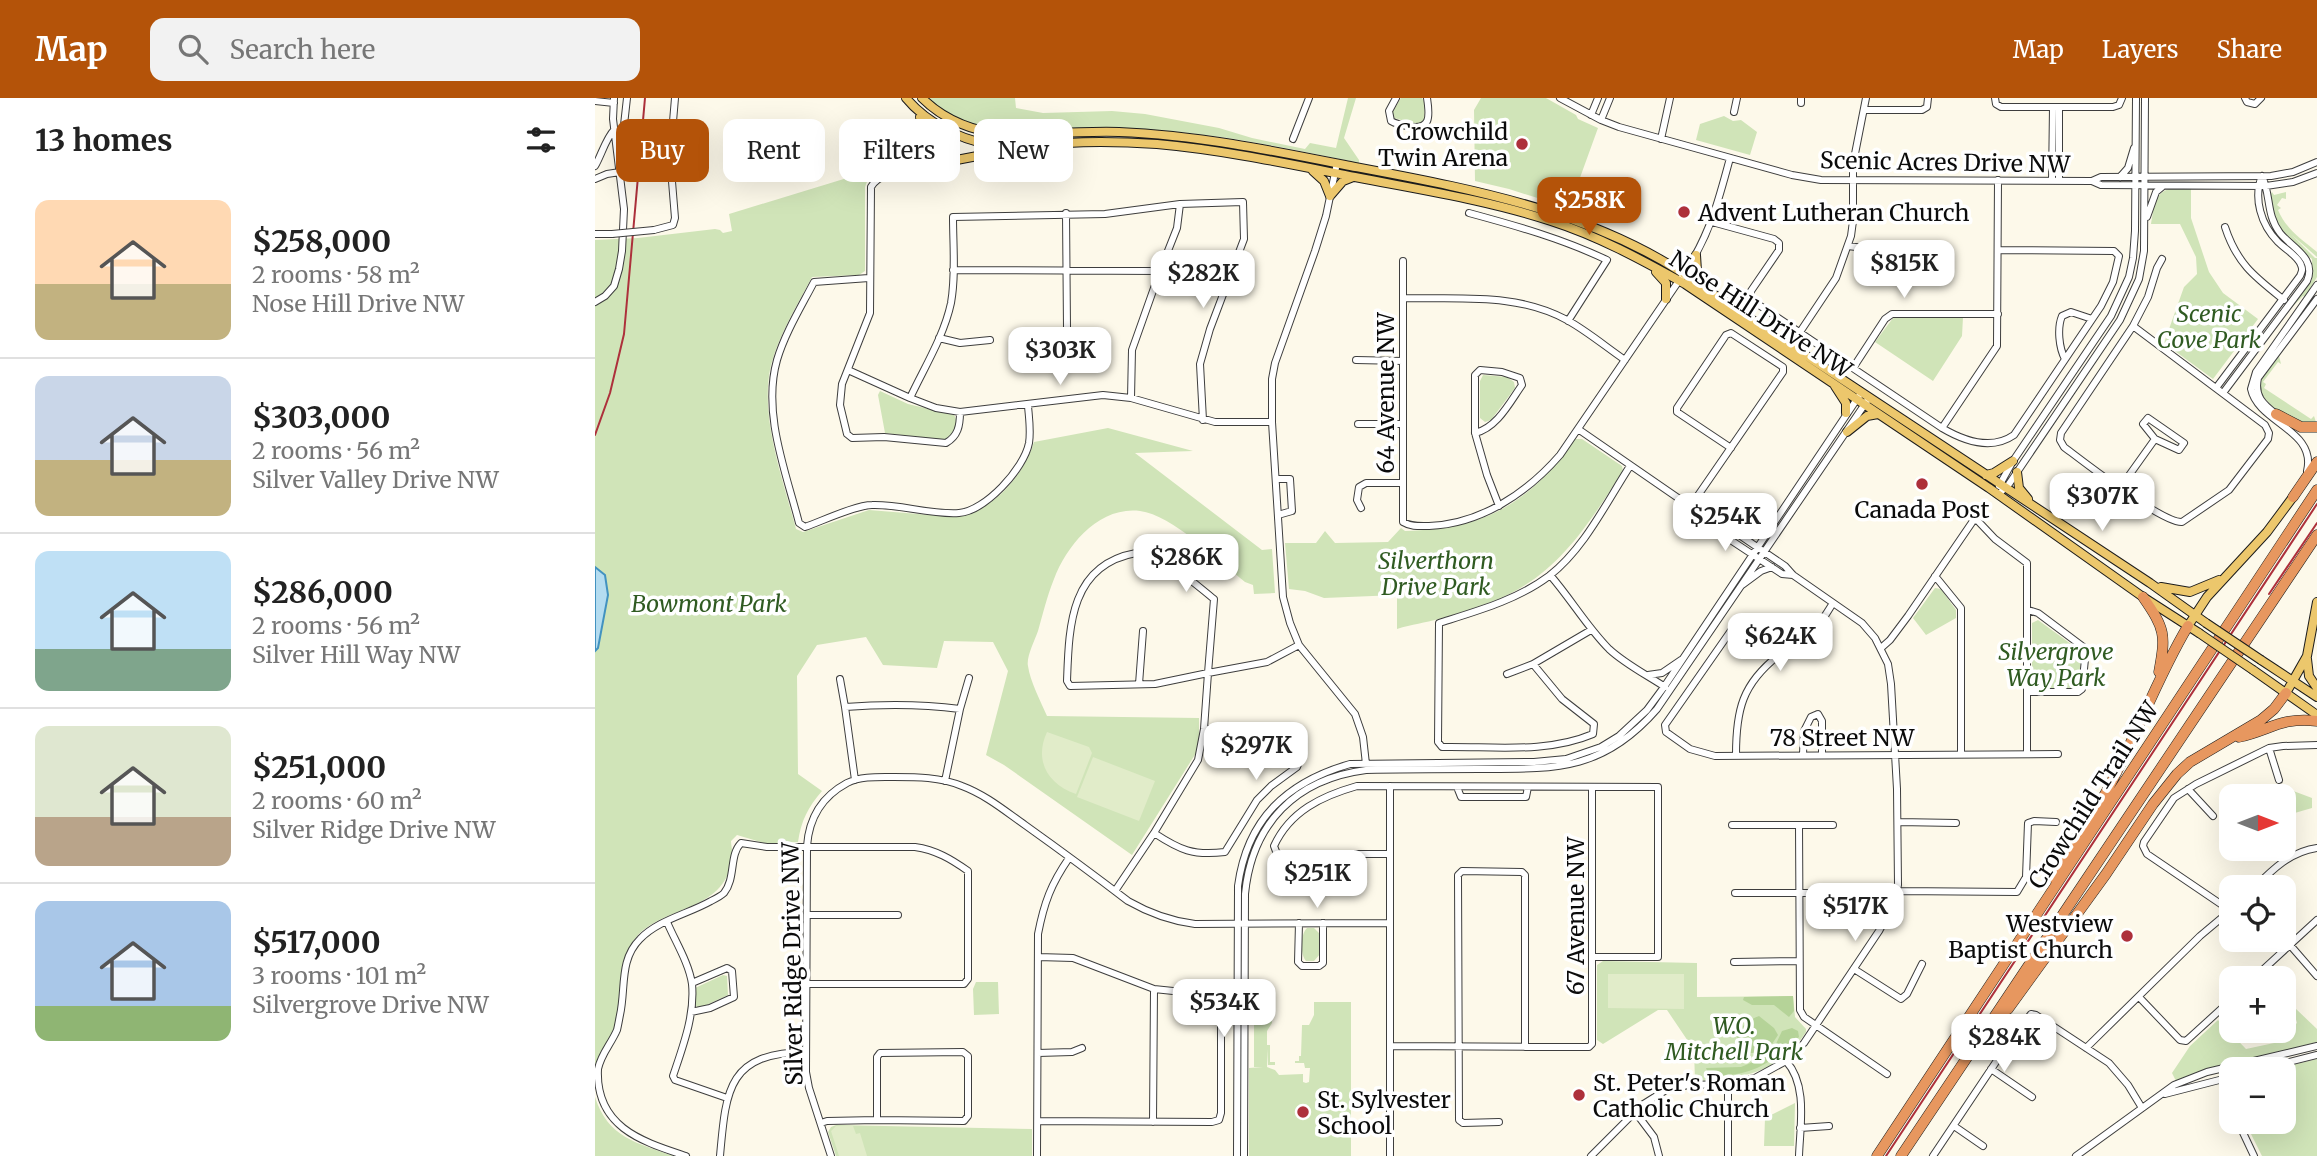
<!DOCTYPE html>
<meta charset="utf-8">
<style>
body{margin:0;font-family:Merriweather,serif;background:#f2f2f2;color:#222;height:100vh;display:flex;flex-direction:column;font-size:26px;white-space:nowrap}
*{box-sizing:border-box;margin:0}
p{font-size:23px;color:#767676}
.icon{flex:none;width:38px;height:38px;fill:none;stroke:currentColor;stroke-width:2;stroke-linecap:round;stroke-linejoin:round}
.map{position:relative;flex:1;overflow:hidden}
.details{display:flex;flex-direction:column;background:#fff;width:595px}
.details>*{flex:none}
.banner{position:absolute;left:21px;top:21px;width:665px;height:63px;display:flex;gap:14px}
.needle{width:46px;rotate:90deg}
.fabs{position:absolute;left:1624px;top:686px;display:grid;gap:14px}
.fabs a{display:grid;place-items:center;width:77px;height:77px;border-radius:14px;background:#fff;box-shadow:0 7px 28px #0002;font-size:35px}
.price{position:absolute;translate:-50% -60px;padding:0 16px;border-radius:14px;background:#fff;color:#222;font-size:23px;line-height:46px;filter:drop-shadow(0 2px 4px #0008)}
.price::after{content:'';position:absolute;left:50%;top:42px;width:21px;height:16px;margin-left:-10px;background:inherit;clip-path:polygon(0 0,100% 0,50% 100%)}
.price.active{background:#b45309;color:#fff}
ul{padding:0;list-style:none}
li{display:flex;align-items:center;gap:21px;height:175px;padding:0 35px}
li+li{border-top:2px solid #e0e0e0}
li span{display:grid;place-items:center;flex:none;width:196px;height:140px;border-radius:14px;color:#555}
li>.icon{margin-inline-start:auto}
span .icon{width:84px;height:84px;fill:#fffc;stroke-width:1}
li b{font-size:30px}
h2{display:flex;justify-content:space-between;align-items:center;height:84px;padding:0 35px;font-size:30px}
.pill{padding:0 24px;border-radius:14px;background:#fff;box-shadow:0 7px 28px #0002;font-size:24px;line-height:63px}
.pill.active{background:#b45309;color:#fff}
header{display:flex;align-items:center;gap:42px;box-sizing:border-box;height:98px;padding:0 35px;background:#b45309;color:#fff}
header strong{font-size:33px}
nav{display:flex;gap:38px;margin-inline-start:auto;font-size:24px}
.search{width:490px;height:63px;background:#f2f2f2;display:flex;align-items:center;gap:18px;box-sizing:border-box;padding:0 24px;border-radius:14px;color:#767676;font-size:26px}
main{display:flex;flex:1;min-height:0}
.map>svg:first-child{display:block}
</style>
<header>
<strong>Map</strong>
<div class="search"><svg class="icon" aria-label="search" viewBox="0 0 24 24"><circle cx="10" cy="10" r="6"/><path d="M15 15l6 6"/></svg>Search here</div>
<nav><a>Map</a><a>Layers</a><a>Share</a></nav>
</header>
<main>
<section class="details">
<h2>13 homes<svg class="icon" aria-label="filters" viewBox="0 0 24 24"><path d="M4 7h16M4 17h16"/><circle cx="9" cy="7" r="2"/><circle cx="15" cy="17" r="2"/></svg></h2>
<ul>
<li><span style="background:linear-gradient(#ffd9b3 60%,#c2b280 0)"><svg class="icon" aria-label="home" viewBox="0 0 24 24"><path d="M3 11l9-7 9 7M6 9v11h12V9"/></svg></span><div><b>$258,000</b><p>2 rooms · 58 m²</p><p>Nose Hill Drive NW</p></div></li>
<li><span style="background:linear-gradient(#c9d6e8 60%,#c2b280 0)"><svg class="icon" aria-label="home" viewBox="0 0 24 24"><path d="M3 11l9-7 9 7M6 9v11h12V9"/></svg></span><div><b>$303,000</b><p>2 rooms · 56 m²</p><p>Silver Valley Drive NW</p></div></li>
<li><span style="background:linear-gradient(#bfe0f5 70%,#7fa58c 0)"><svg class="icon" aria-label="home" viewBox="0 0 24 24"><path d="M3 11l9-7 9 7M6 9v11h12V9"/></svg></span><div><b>$286,000</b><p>2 rooms · 56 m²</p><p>Silver Hill Way NW</p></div></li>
<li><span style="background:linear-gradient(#dfe7d0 65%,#b9a48a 0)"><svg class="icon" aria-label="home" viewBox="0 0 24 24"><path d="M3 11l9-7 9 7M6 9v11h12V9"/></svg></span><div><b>$251,000</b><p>2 rooms · 60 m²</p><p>Silver Ridge Drive NW</p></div></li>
<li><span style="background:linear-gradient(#a9c7e8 75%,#8fb573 0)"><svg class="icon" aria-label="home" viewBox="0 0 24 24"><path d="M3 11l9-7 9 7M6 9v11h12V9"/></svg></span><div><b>$517,000</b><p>3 rooms · 101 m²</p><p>Silvergrove Drive NW</p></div></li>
</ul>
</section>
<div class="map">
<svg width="1722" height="1058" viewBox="0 0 1722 1058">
<rect width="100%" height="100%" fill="#fdf9ea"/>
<path fill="#d0e4b8" d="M332,0h88l1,10 27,5 69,-2 33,3 74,14 33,10 53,11 5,-6 26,5 12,-50h8l-12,40 15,22v3c-59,-12 -119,-25 -179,-31 -25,-2 -50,-4 -75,-4 -44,0 -95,12 -138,-4 -15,-6 -27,-16 -40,-26z
M806,0h21l3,5 -1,19 -8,2 -22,-6 -2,-5z
M886,0h65l30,17 2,4 20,9 -29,80 -60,-19 -34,-8 -1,-71z
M1129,18l9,5 8,-1 16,12 -7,23 -54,-15 4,-16z
M337,54l-6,7 -58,20 -3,8v84l-6,4 -47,2c-14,27 -33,57 -41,88 -12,51 12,114 25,164l7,3 66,-22 86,7c38,-5 68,-41 79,-75l74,-14 85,23 -58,2 127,97 10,-1 3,44 -21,1 -1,-9 -8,-3c-26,-21 -73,-67 -105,-71 -41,-5 -73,34 -86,68 -7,17 -11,35 -16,52 -3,9 -12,26 -10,35 2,15 13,36 19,50l152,2v20l-3,15 -64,102 -128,-90 -18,-10 22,-84 -15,-29 -49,-1 -7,27 -54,-3 -17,-28 -49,8 -20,31 1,98 24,17c-14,16 -21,30 -24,51l-31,2 -30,-9 -6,6c0,5 2,10 1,16 -5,54 -65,48 -94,78 -25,27 -12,61 -23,92 -5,13 -15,24 -20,38v-825l43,-2 77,-9 5,1 3,3 9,-2 -3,-17z
M1574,91h22v29l18,54 14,21 35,26 -45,60 -49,-36 20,-56 13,-13 -1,-17 -16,-33h-29c3,-15 2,-30 18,-35z
M1677,94l2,3 12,-3v7l-4,-1 -5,7 4,3 -3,2c8,19 23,29 39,42v5l-25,-22 23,23h2v19l-12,20 -2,-1 -13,13 22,-29v-21c-26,-21 -36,-30 -42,-63z
M1368,219l-1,19 -29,45 -58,-39 18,-24z
M1684,258l2,8 -3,-2 -15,20 3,2 -2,4 47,31 3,-3 3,9c-22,1 -45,-15 -57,-33l1,-12z
M888,277l24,2 7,5 1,6 -24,32 -6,2 -5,-4v-37z
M285,293l28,13 46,11c7,12 -1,18 -10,25l-59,-7 -7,-38z
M980,341h7l40,27 1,5c-36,55 -67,107 -132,131 -17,6 -34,12 -52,17 -14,4 -27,5 -42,10v-34l-73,3 -19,-7 -16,-2 -4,-46h31l9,-12 10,12 53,-1 13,-14 4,3c80,-2 124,-27 170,-92z
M1340,490l6,1 15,21v8l-30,17 -13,-17z
M1443,522l44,32 -4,33 -3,4h-38l-5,-6v-60z
M1676,689l9,5 8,-3 24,9v10l-28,8v-20h-32l-2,-3z
M712,830h7l5,5 1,21 -6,7h-8c-6,-7 -6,-26 1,-33z
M1008,863l94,2v34l96,-1 2,21 11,12v3c-26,41 -66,47 -111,49l-1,-31 -27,-40h-9l-55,34 -6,-4v-75z
M128,877l4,1 1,19 -28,13 -6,-3 1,-17z
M381,884h22l1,32 -25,1 -1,-26z
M1696,895l4,15 22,21v13l-121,31 -20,8 -4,-8 18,-27 28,-26 28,29 28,-6 23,-20 -8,-28z
M719,904h37v154h-102v-88l14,-1h-9v-51l18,-1v8l-5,8v14h3v17h5v3h-7v-16l-1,18 8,3 4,5 24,-1v8l3,1 3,-1 1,-14h-5l-1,-5h-9v-2h4v-5h2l1,-31h7l5,-10z
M1722,961v97h-55l-17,-34h39v-53h-9z
M0,999c13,41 42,46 79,59h-79z
M1200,1005l-1,43h-30l1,-28z
M241,1027l196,4v27h-196l-8,-24 3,-5z"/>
<path fill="#b5d398" d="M1198,898l1,15 -5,6 -15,-12h-22l-9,-5 1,-3z
M1164,918l15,12 4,7 -12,18h-25l-5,-2c0,-19 5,-28 23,-35z
M1197,930l6,3 1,6c-31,28 -46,39 -90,39l-3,-8 35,-1 24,-10 10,-11 7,-15z"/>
<path fill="#e1ecc9" d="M452,634l42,15 3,6 -16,41c-29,-10 -42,-34 -29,-62z
M498,659l62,24 -16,40 -62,-24z
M1013,876h76v35l-76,-1z
M241,1028h17l3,8 4,-1 7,23h-28l-8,-25z"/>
<path fill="#b4dcf0" stroke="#4292c0" stroke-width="2" d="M0,469l10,8 3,20 -10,53 -3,3z"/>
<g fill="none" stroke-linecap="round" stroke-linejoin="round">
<g stroke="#3e3e3e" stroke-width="8">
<path id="minor" d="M801,0l-7,13 2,10c5,3 10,4 16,5 24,5 23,-9 20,-28
M965,0l41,22 18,7 173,48 29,5 271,1 9,-4 170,-1 22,-4 24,-10
M1400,0l1,6 5,3h112l6,-2 3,-7
M1650,0l2,4 8,2 6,-6
M0,3l19,2
M1206,5v-5
M1270,12h57l5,-3 1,-9
M1139,14l3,-14
M996,17l7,-17
M1006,22l9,-22
M29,27l3,-27
M698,41l16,-41
M1066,41l9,-41
M742,65l-11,53 -11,35 -40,112 -3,16v43l11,175 7,26 9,22 56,69 8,23 3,27
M0,68c6,-10 11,-28 19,-36
M325,69c-15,4 -41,5 -49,20l-1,126 -28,71 -2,21 7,29 5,4 32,-1 62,6c12,-7 14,-17 14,-31
M27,73l2,-5 1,-43
M1525,79l8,-9 6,-20
M0,81l12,-5 13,-2
M1457,83l1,-74
M1464,83v-74
M1497,83l9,4 165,1 27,-4 24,-9
M471,115l1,115
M874,115c48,13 94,26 138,47l-39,61
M1552,119l9,-25 6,-5
M1117,124l62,17 5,4v7l-28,41v6l2,4 189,127c22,13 49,23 72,7l87,-129 12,-24 6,-26 -5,-5 -116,-1
M1630,129c12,37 30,50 59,73
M59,132l19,-5 2,-7 -5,-61 5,-59
M0,136h17
M1253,148l31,4h52
M808,163v261c8,5 17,4 26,4 52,-2 98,-33 131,-71l129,-189c22,-36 30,-67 41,-108
M358,172l207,1 -28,79 -1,48
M565,173l17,-43 3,-24
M274,180l-55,4c-13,25 -29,51 -37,78 -15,53 9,112 22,163l6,4c17,-6 51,-22 67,-22 29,-1 58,10 87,8 26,-2 65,-44 70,-70 2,-12 0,-25 -1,-37
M808,200c57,2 112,-6 164,22 20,11 39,27 58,40
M0,204l10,-6 9,-10 5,-17 3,-18 2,-42 -11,-90 1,-21
M1538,228l132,99 4,8 -1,6 -39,51 -47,32c-20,1 -98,-60 -118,-75l-4,-7 1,-7z
M1538,228l15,-29 9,-29 5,-9
M1205,234l36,-54 15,-42 2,-15v-57l13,-66
M344,240l21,5 30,-3
M1470,261c-6,-11 -8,-31 -3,-43l9,-4 21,7
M761,262l47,1
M1258,270l32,-49 7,-5h106
M253,272l62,28 26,10 24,4 143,-17 28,3 84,24h57
M1621,290l84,-112c2,-5 3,-6 1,-11 -3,-9 -16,-16 -23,-23 -17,-17 -25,-44 -16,-66
M1628,295l84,-112c10,-23 -15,-33 -27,-48 -14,-18 -9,-38 -18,-57
M315,300c14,-30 34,-62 41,-95 5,-28 2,-58 2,-86l152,-3 75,-10 63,-2 1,37 -34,90 -10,35 3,56
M1681,316c-13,-10 -22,-18 -18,-36l59,-79
M763,326h45
M1347,330l55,-82 1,-166
M983,331l145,100 3,8 56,37 11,1
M880,335v-58l5,-5 22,2 18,6 2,7c-12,17 -25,43 -47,48l12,42 12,31
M1712,373c10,-41 -49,-48 -56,-82l5,-17 61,-87
M681,381h14l2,32 -14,4
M1404,388l14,-25 98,-145 18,-39 4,-19 2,-27 1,-133
M1525,390l35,-49 -12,-15 5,-6 36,25 -5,7 -24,-11
M1403,397l11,-11 111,-164 19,-41 5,-28 1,-153
M1095,409l93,-135v-5l-52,-34 -5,2 -49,73v4l54,36
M766,410l-4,-8 2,-13 7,-4h37
M1149,440l13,-4 14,-10
M541,455c33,6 53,26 78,46l-6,74 -53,11 -85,2 -3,-5c2,-55 3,-116 69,-128z
M955,477c21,24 37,52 59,74 16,15 38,26 56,38
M1340,478l26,32v146
M1147,487l19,-14 11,-4
M1433,512l10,3 48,36 -4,40 -4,3h-50
M1286,550l9,-8 18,-24 65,-95 4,-1 18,19 32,24v189
M1186,555l-44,-31 -72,103 1,7 24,17 25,7 343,-2
M938,566l29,35 32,25 -1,10c-47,20 -101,12 -151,13l-4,-5 1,-119c38,-12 78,-23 110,-47 35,-27 57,-73 81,-110
M912,576l26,-10 58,-34
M1053,577l14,-2 19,-13
M245,581l5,28
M544,586l4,-53
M365,611l9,-31
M1674,650l10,32
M1208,656l1,-23 7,-14 7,-3 4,7v33
M1141,657c0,-45 6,-71 43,-100 9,-7 20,-10 28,-17 11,-10 18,-22 26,-35
M260,682l-10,-73c38,-3 77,-3 115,2l-15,72
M862,689l4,10h65l2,-10
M1593,691l25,27
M1303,724l58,1
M1137,727h101
M1204,727l1,185 4,7 83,57
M559,735c26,17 39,23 71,19l32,-52 14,-14 26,-19 2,-5 -3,-26 -2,-4 -90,-3
M795,756h-113l-3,-8c16,-35 48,-50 83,-60l301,1v170h-65
M1660,789c18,-18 35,-35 62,-39
M520,793l39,-58 44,-73 6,-31 4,-56 59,-11 32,-17
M1302,793l120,1 9,-15 2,-54 6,-2 22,1
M1140,795h90
M1636,813l-84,-57 -4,-8 1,-4 30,-44 22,-14 73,-36 14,-2 34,-1
M212,817h91
M72,824c8,19 22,41 25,62 3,31 -9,62 -19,92l2,4 52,18
M704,825l-1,39 4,4h17l4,-3v-40
M1695,847l27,31
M1139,864l65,-1
M1259,871l47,30 6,-5 15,-30
M1659,880l63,-58
M1544,899l41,43 6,1 45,-41
M96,914l19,-4 24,-11 -2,-26 -5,-3 -35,15
M795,948l199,1 3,-3v-257
M1491,950l114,-112 31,-26
M368,954l5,4v60l-4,5 -87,-1v-63l3,-4z
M443,955l34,-1 10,-4
M1191,963c22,24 14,65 13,95
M1396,971l41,28
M1666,971l56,-14
M1631,979l5,21
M1133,986v72
M1570,996l66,-17
M1041,1015l18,24 5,19
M443,1023l174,1 7,-2 2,-7v-117l-67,-7 -81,-31 -35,-1
M558,1024l1,-133
M904,1024l-36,1 -4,-3 -1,-245 4,-4 60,1 3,3v172
M1643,1024l16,34
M226,1025l6,-2 50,-1
M1359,1028l29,20
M1205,1030l29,-2
M91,1058c-42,-14 -91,-28 -88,-87 3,-15 13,-25 19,-39 1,-4 2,-10 3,-15 6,-27 -1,-55 20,-76 18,-19 48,-25 71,-38 4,-2 10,-5 13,-8 12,-15 5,-38 17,-50l26,4h148c21,3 36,12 53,24v108l-4,5h-158
M125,1058c6,-67 8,-103 86,-104
M236,1058l-22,-68 -3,-16 1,-226c2,-28 14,-49 40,-63 14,-7 31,-6 47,-6 23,0 46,0 68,9 24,9 43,25 63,39 35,25 69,50 103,76 21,12 42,20 67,23l195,-1
M442,1058l1,-222c6,-31 13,-50 31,-76
M642,1058l1,-270c9,-67 49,-104 112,-122l184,-2 32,-3 35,-12 18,-11 28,-26 17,-23 195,-291
M649,1058l1,-262c7,-71 51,-115 121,-124 38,-1 76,-1 114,-1 76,0 123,2 177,-60l210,-308
M795,1058v-370
M996,1058l51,-51 24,-15 22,-5 40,-1 14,-3 13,-3 31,-17 18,-18 75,-112 15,-28 4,-18 -1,-96 -6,-105 -3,-20 -13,-26 -13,-15 -69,-48 -8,-9 -53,-36 -9,-1
M1338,1058l77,-115 21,-27 5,1 73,48 19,22 14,23
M1481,1058l98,-71 33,-13 110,-26"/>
</g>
<g stroke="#1c1c1c" stroke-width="10">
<path id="major" d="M311,0c19,23 52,41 82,46 27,5 52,0 79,-1 30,-2 60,-1 90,1 67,6 132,20 198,33 66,13 132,23 196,44 47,15 91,39 134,63l304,204 154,109 56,36
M327,0c24,24 53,34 86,37 37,-1 74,-4 111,-3 76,3 151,18 226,33 127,24 260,47 365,127l440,291 56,40
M325,19c18,18 27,30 3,48
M325,69l94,-18
M718,73l11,10 6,15
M735,98l13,-15 10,-4
M1101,157l1,16 8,13
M1061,174l10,11v16
M1240,288l11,17v10
M1252,334l20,-16 11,-2
M1422,374l2,16 9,11
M1391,377l8,-2 19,-12
M1566,489l29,5 29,-12
M1593,528l19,-29 60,-65 26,-35
M1712,561l2,17 8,12
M1666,562l56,37
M1658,572l64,45
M1691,595l21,-37 10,-54"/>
</g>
<g stroke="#1c1c1c" stroke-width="11">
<path id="highway" d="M1681,316l25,13h16
M1698,399l24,-35
M1548,499c22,32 23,37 16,75
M1644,639c32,-7 41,-20 78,-16
M1461,783c7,-31 32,-57 48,-85 31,-55 51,-115 84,-170
M1403,916l10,-5 98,-135 47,-70 24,-30 13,-12 71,-42 13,-11 12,-16
M1282,1058l440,-666
M1306,1058l416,-621"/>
</g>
<use href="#minor" stroke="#fff" stroke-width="6"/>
<use href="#major" stroke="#ecc76c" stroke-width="8"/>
<use href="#highway" stroke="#e7975f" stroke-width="10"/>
<path stroke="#ad303b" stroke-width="2" d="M1674,496l48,-71
M1291,1058l431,-652"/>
<path stroke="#ad303b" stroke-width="2" d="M0,337l15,-42 14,-59 21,-236"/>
<g stroke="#3e3e3e" stroke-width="8" stroke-linecap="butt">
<path id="minor-bridge" d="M17,136l42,-4"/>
</g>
<g stroke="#1c1c1c" stroke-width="10" stroke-linecap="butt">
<path id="major-bridge" d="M1611,525l55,37
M1604,535l54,37"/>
</g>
<use href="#minor-bridge" stroke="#fff" stroke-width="6"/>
<use href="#major-bridge" stroke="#ecc76c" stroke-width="8"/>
</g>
<g fill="#ad303b" stroke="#fff" stroke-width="2.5">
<circle cx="927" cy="46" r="7"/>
<circle cx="1089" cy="114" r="7"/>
<circle cx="1327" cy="386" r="7"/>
<circle cx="1532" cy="838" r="7"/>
<circle cx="984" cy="997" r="7"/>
<circle cx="708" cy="1014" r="7"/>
</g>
<g text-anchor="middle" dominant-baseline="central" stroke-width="7" stroke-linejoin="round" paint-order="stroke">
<g font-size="23" fill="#0b0b0b" stroke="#fff" text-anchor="start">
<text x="913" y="33" text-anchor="end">Crowchild<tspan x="913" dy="26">Twin Arena</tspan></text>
<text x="1103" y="114">Advent Lutheran Church</text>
<text x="1327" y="411" text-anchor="middle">Canada Post</text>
<text x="1518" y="825" text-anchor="end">Westview<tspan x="1518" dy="26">Baptist Church</tspan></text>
<text x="998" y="984">St. Peter's Roman<tspan x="998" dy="26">Catholic Church</tspan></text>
<text x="722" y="1001">St. Sylvester<tspan x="722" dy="26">School</tspan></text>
</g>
<g font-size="23" fill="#0b0b0b" stroke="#fff">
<text transform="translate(1350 64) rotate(1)">Scenic Acres Drive NW</text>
<text transform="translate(1166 216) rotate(33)">Nose Hill Drive NW</text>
<text transform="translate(790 295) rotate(-90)">64 Avenue NW</text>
<text x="1247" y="639">78 Street NW</text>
<text transform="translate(1498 697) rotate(-57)">Crowchild Trail NW</text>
<text transform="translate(980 818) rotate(-90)">67 Avenue NW</text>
<text transform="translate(197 866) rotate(-91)">Silver Ridge Drive NW</text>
</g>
<g font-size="23" font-style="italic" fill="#305b22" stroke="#fff">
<text x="1614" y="215">Scenic<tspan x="1614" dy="26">Cove Park</tspan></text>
<text x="841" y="462">Silverthorn<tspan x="841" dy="26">Drive Park</tspan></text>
<text x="114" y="505">Bowmont Park</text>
<text x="1461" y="553">Silvergrove<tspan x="1461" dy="26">Way Park</tspan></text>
<text x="1139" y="927">W.O.<tspan x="1139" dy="26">Mitchell Park</tspan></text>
</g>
</g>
</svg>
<div class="fabs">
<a><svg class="needle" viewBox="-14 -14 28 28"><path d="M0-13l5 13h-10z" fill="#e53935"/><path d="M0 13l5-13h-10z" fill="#767676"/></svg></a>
<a><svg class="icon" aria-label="locate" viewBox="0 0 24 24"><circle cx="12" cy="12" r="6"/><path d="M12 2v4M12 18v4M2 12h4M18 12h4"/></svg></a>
<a>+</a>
<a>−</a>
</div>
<b class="price active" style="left:994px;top:139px">$258K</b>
<b class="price" style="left:1309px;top:202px">$815K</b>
<b class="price" style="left:608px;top:212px">$282K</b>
<b class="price" style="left:465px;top:289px">$303K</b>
<b class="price" style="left:1507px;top:435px">$307K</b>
<b class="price" style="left:1130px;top:455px">$254K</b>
<b class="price" style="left:591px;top:496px">$286K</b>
<b class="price" style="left:1185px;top:575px">$624K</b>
<b class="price" style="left:661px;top:684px">$297K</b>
<b class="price" style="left:722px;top:812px">$251K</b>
<b class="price" style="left:1260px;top:845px">$517K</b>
<b class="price" style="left:629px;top:941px">$534K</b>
<b class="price" style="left:1409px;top:976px">$284K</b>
<div class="banner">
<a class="pill active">Buy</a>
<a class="pill">Rent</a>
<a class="pill">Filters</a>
<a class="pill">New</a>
</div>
</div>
</main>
